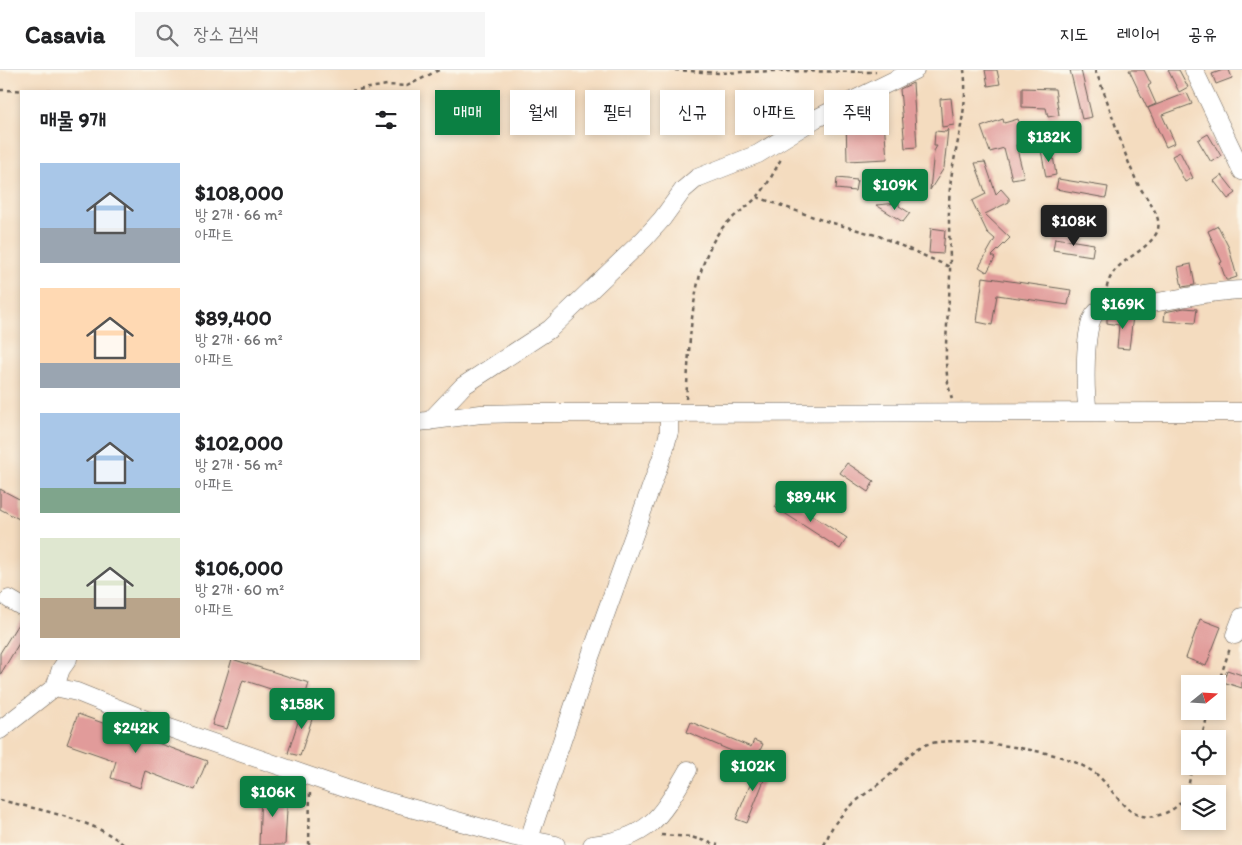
<!DOCTYPE html>
<html lang="ko">
<meta charset="utf-8">
<style>
body{margin:0;font-family:Itim,"Poor Story",sans-serif;background:#f6f6f6;color:#202124;height:100vh;display:flex;flex-direction:column;font-size:19px;white-space:nowrap}
*{box-sizing:border-box;margin:0}
p{font-size:16px;color:#757577}
.icon{flex:none;width:28px;height:28px;fill:none;stroke:currentColor;stroke-width:2;stroke-linecap:round;stroke-linejoin:round}
.map{position:relative;flex:1;overflow:hidden}
.drawer{position:absolute;left:20px;top:20px;width:400px;height:570px;display:flex;flex-direction:column;background:#fff;border-radius:0px;box-shadow:0 2px 8px #0003}
.drawer>*{flex:none}
.banner{position:absolute;left:435px;top:20px;width:475px;height:45px;display:flex;gap:10px}
.needle{width:32px;rotate:72deg}
.controls{position:absolute;left:1181px;top:605px;display:grid;gap:10px}
.controls a{display:grid;place-items:center;width:45px;height:45px;border-radius:0px;background:#fff;box-shadow:0 2px 8px #0003;font-size:25px}
.price{position:absolute;translate:-50% -42px;padding:0 11px;border-radius:5px;background:#0b8043;color:#fff;font-size:16px;line-height:32px;filter:drop-shadow(0 1px 2px #0008)}
.price::after{content:'';position:absolute;left:50%;top:30px;width:15px;height:11px;margin-left:-8px;background:inherit;clip-path:polygon(0 0,100% 0,50% 100%)}
.price.selected{background:#222;color:#fff}
ul{padding:0;list-style:none}
li{display:flex;align-items:center;gap:15px;height:125px;padding:0 20px}
li span{display:grid;place-items:center;flex:none;width:140px;height:100px;border-radius:0px;color:#555}
li>.icon{margin-inline-start:auto}
span .icon{width:60px;height:60px;fill:#fffc;stroke-width:1}
li b{font-size:21px}
h2{display:flex;justify-content:space-between;align-items:center;height:60px;padding:0 20px;font-size:21px}
.tag{padding:0 18px;border-radius:0px;background:#fff;box-shadow:0 2px 8px #0003;font-size:18px;line-height:45px}
.tag.selected{background:#0b8043;color:#fff}
header{display:flex;align-items:center;gap:30px;box-sizing:border-box;height:70px;padding:0 25px;background:#fff;border-bottom:1px solid #e0e0e0}
header strong{font-size:24px}
nav{display:flex;gap:28px;margin-inline-start:auto;font-size:18px}
.search{width:350px;height:45px;background:#f6f6f6;display:flex;align-items:center;gap:12px;box-sizing:border-box;padding:0 18px;border-radius:0px;color:#757577;font-size:19px}
.map>svg:first-child{display:block}
</style>
<header>
<strong>Casavia</strong>
<div class="search"><svg class="icon" aria-label="search" viewBox="0 0 24 24"><circle cx="10" cy="10" r="6"/><path d="M15 15l6 6"/></svg>장소 검색</div>
<nav><a>지도</a><a>레이어</a><a>공유</a></nav>
</header>
<div class="map">
<svg width="1242" height="775" viewBox="0 0 1242 775">
<rect width="100%" height="100%" fill="#fbf7ec"/>
<filter id="ink" filterUnits="userSpaceOnUse"><feTurbulence type="fractalNoise" baseFrequency=".02" numOctaves="2"/><feDisplacementMap in="SourceGraphic" scale="10" xChannelSelector="R" yChannelSelector="G"/><feConvolveMatrix kernelMatrix="1 2 1 2 8 2 1 2 1" color-interpolation-filters="sRGB"/></filter>
<filter id="wash" filterUnits="userSpaceOnUse"><feTurbulence type="fractalNoise" baseFrequency=".0096" numOctaves="4" result="noise"/><feDisplacementMap in="SourceGraphic" scale="20" xChannelSelector="R" yChannelSelector="G"/><feGaussianBlur stdDeviation="1.12" result="paint"/><feColorMatrix in="noise" values="0 0 0 0 0 0 0 0 0 0 0 0 0 0 0 0 0 1.4 0 .05"/><feComposite in="paint" operator="in"/></filter>
<g filter="url(#wash)">
<rect width="100%" height="100%" fill="#f4dcbf"/>
<g id="blocks">
<path fill="#e19b9a" d="M985,0h12l3,14 -12,2z
M1070,0h11l11,47 -10,2z
M1129,0h15l7,14 -3,2 8,18 -9,4z
M1168,0h11l9,17 -9,5z
M1223,0h6l3,8 -16,6 -4,-10z
M913,13l4,64 -12,1 -5,-59z
M1022,18l33,1 4,26 -11,2 -2,-9 -24,-1z
M1187,23l5,11 -30,11 13,28 -9,4 -18,-39z
M951,28l3,27 -12,2 -2,-28z
M846,48h11v6l27,-3 3,38 -40,2z
M1003,49l1,4 14,-4 7,23 -9,3 8,32 -12,2 -8,-31 -14,4 -9,-25z
M948,59l-4,39 -14,22 4,-39 3,-5h-3l1,-15 11,1z
M1208,64l13,22 -10,6 -13,-22z
M1052,79l4,26 -10,2 -5,-27z
M1180,82l13,26 -8,4 -13,-26z
M985,92l11,32 5,-5 8,9v4l-24,12 25,24 -18,18 3,2 -8,14 -8,-5 16,-28 -8,-7 -15,-31 14,-7 -11,-31z
M1222,105l14,18 -8,6 -14,-18z
M837,108l20,2 -2,11 -19,-2z
M1058,109l50,8 -2,11 -50,-9z
M899,133v3l11,7 -7,9 -27,-17z
M1218,156l11,22 8,29 -9,3h-2l-6,-17 2,-1 -14,-31z
M931,158l14,2 -2,24 -14,-1z
M1055,168l39,6 -2,12 -39,-6z
M1191,194l4,21 -13,2 -4,-20z
M983,207l88,13 -3,15 -71,-10 -5,30 -15,-3z
M1184,238l13,1 -2,14 -31,-2 1,-9z
M1133,246l-4,33 -12,-1 2,-23 -12,-2v-5z
M847,393l27,18 -6,11 -28,-19z
M0,419l21,11v20l-21,-11z
M782,426l65,42 -7,11 -65,-42z
M21,549v21l-21,35v-22z
M1200,549l21,8 -15,39 -20,-8z
M232,589l77,24 -5,17 -61,-20 -16,49 -15,-4z
M1227,600l15,5v13l-19,-6z
M304,633l12,4 -16,49 -12,-3z
M78,644l129,47 -12,29 -50,-19 -5,17 -29,-10 5,-17 -49,-17z
M691,652l60,25 3,-7 9,4 -8,17 -68,-29z
M760,691l10,4 -23,58 -11,-4z
M261,721l27,1 -3,53h-26z"/>
</g>
</g>
<g filter="url(#ink)">
<use href="#blocks" fill-opacity="0" stroke="#685f55" stroke-width="1"/>
<g fill="none" stroke-linecap="round" stroke-linejoin="round">
<g stroke="#685f55" stroke-width="19">
<path id="minor" d="M1194,0l48,101
M1088,342c-3,-17 -5,-86 7,-98 7,-9 22,-7 33,-8 38,-3 75,-15 114,-16
M430,351l33,-35 87,-57 94,-90 18,-20 21,-29 14,-12 61,-24 57,-35 100,-49
M419,352l62,-8 49,-1 712,-1
M9,529l12,7
M1235,565l7,-18
M55,617l22,5 72,29 215,74 151,42 41,8
M0,660l55,-43 6,-18 7,-10
M529,769l60,-179 75,-209 5,-19v-19
M592,775c58,-7 68,-27 96,-75"/>
</g>
<path stroke="#685f55" stroke-width="2.5" stroke-dasharray="4 4" stroke-linecap="butt" d="M675,0l43,3 56,-2 102,1
M1095,0c16,36 25,76 42,112 6,14 29,35 19,52 -15,24 -48,26 -50,60
M0,20l51,1
M351,21l36,-6 20,1 32,-16
M757,127l65,23 57,16 71,31
M686,329c4,-50 3,-121 31,-164 11,-17 28,-25 41,-39 10,-11 17,-26 24,-39
M952,329c-13,-39 -1,-92 -2,-133 0,-29 -3,-58 1,-87 5,-38 18,-71 13,-109
M1218,614l12,-36
M1201,669l8,-28
M0,730c36,9 96,20 124,45
M661,765l30,2 27,8
M309,775l1,-54
M824,775c3,-5 5,-12 8,-17 14,-23 39,-37 59,-54 11,-9 20,-24 34,-29 26,-10 93,2 121,8 15,3 33,10 46,18 18,11 29,41 50,45 16,3 36,-6 43,-20 4,-9 5,-21 8,-30"/>
<use href="#minor" stroke="#fff" stroke-width="18"/>
</g>
</g>
</svg>
<div class="controls">
<a><svg class="needle" viewBox="-14 -14 28 28"><path d="M0-13l5 13h-10z" fill="#e53935"/><path d="M0 13l5-13h-10z" fill="#757577"/></svg></a>
<a><svg class="icon" aria-label="locate" viewBox="0 0 24 24"><circle cx="12" cy="12" r="6"/><path d="M12 2v4M12 18v4M2 12h4M18 12h4"/></svg></a>
<a><svg class="icon" aria-label="layers" viewBox="0 0 24 24"><path d="M12 4l9 5-9 5-9-5zM3 14l9 5 9-5"/></svg></a>
</div>
<b class="price" style="left:1049px;top:93px">$182K</b>
<b class="price" style="left:895px;top:141px">$109K</b>
<b class="price selected" style="left:1074px;top:177px">$108K</b>
<b class="price" style="left:1123px;top:260px">$169K</b>
<b class="price" style="left:811px;top:453px">$89.4K</b>
<b class="price" style="left:302px;top:660px">$158K</b>
<b class="price" style="left:136px;top:684px">$242K</b>
<b class="price" style="left:753px;top:722px">$102K</b>
<b class="price" style="left:273px;top:748px">$106K</b>
<div class="banner">
<a class="tag selected">매매</a>
<a class="tag">월세</a>
<a class="tag">필터</a>
<a class="tag">신규</a>
<a class="tag">아파트</a>
<a class="tag">주택</a>
</div>
<section class="drawer">
<h2>매물 9개<svg class="icon" aria-label="filters" viewBox="0 0 24 24"><path d="M4 7h16M4 17h16"/><circle cx="9" cy="7" r="2"/><circle cx="15" cy="17" r="2"/></svg></h2>
<ul>
<li><span style="background:linear-gradient(#a9c7e8 65%,#9aa5b1 0)"><svg class="icon" aria-label="home" viewBox="0 0 24 24"><path d="M3 11l9-7 9 7M6 9v11h12V9"/></svg></span><div><b>$108,000</b><p>방 2개 · 66 m²</p><p>아파트</p></div></li>
<li><span style="background:linear-gradient(#ffd9b3 75%,#9aa5b1 0)"><svg class="icon" aria-label="home" viewBox="0 0 24 24"><path d="M3 11l9-7 9 7M6 9v11h12V9"/></svg></span><div><b>$89,400</b><p>방 2개 · 66 m²</p><p>아파트</p></div></li>
<li><span style="background:linear-gradient(#a9c7e8 75%,#7fa58c 0)"><svg class="icon" aria-label="home" viewBox="0 0 24 24"><path d="M3 11l9-7 9 7M6 9v11h12V9"/></svg></span><div><b>$102,000</b><p>방 2개 · 56 m²</p><p>아파트</p></div></li>
<li><span style="background:linear-gradient(#dfe7d0 60%,#b9a48a 0)"><svg class="icon" aria-label="home" viewBox="0 0 24 24"><path d="M3 11l9-7 9 7M6 9v11h12V9"/></svg></span><div><b>$106,000</b><p>방 2개 · 60 m²</p><p>아파트</p></div></li>
</ul>
</section>
</div>
